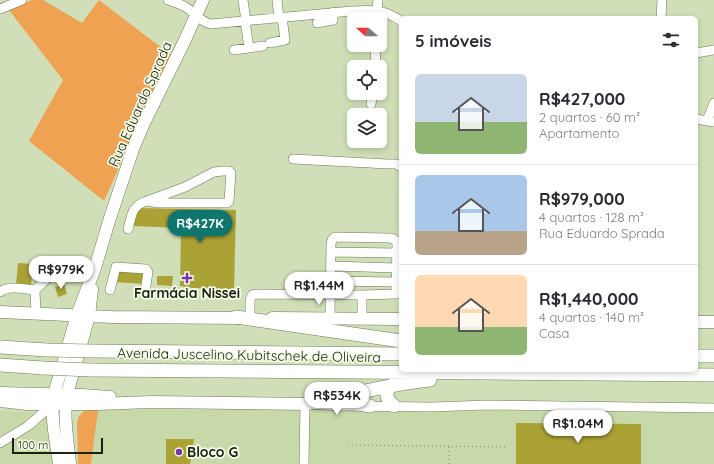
<!DOCTYPE html>
<html lang="pt">
<meta charset="utf-8">
<style>
body{margin:0;font-family:Quicksand,sans-serif;background:#f7f7f7;color:#2b2b33;height:100vh;display:flex;flex-direction:column;font-size:15px;white-space:nowrap}
*{box-sizing:border-box;margin:0}
p{font-size:13px;color:#7c7c81}
.icon{flex:none;width:22px;height:22px;fill:none;stroke:currentColor;stroke-width:2;stroke-linecap:round;stroke-linejoin:round}
.map{position:relative;flex:1;overflow:hidden}
.panel{position:absolute;left:399px;top:16px;width:299px;height:356px;display:flex;flex-direction:column;background:#fff;border-radius:6px;box-shadow:0 2px 6px #0003}
.panel>*{flex:none}
.needle{width:26px;rotate:291deg}
.buttons{position:absolute;left:347px;top:12px;display:grid;gap:8px}
.buttons a{display:grid;place-items:center;width:40px;height:40px;border-radius:6px;background:#fff;box-shadow:0 2px 6px #0003;font-size:20px}
.scale{position:absolute;left:12px;bottom:10px;width:91px;box-sizing:border-box;padding-left:4px;border:2px solid #1b2112;border-top:0;font-size:11px;line-height:14px;white-space:nowrap;color:#1b2112;-webkit-text-stroke:3px #f5fde8;paint-order:stroke}
.price{position:absolute;translate:-50% -34px;padding:0 9px;border-radius:14px;background:#fff;color:#222;font-size:13px;line-height:26px;filter:drop-shadow(0 1px 2px #0008)}
.price::after{content:'';position:absolute;left:50%;top:24px;width:12px;height:9px;margin-left:-6px;background:inherit;clip-path:polygon(0 0,100% 0,50% 100%)}
.price.active{background:#0f766e;color:#fff}
ul{padding:0;list-style:none}
li{display:flex;align-items:center;gap:12px;height:100px;padding:0 16px}
li+li{border-top:1px solid #e1e1e2}
li span{display:grid;place-items:center;flex:none;width:112px;height:80px;border-radius:6px;color:#555}
li>.icon{margin-inline-start:auto}
span .icon{width:48px;height:48px;fill:#fffc;stroke-width:1}
li b{font-size:17px}
h2{display:flex;justify-content:space-between;align-items:center;height:48px;padding:0 16px;font-size:17px}
.map>svg:first-child{display:block}
</style>
<div class="map">
<svg width="714" height="464" viewBox="0 0 714 464">
<rect width="100%" height="100%" fill="#d0dfb7"/>
<path fill="#c7d9a9" d="M244,409l193,2 277,2v51h-623l7,-54z
M0,411l46,2 8,51h-54z"/>
<path fill="#efa251" d="M32,0h11l39,23 17,-23 72,55 -37,75 -17,42 -13,29 -75,-60 34,-61 -54,-70z
M98,410l-7,54h-13l-1,-41 2,-7 5,-5z"/>
<path fill="#aba236" d="M138,208l98,2 -2,79 -41,-1 -13,-2 1,-58 -48,-2z
M18,263l15,1 -2,22 -15,-1z
M118,271l27,1 1,12 -32,-2z
M157,276h16l-1,10 -15,-1z
M64,284l3,10 -9,3 -3,-10z
M516,423l125,1v40h-125z
M166,439h28l-4,25h-24z"/>
<g fill="none" stroke-linecap="round" stroke-linejoin="round">
<g stroke="#6c7a55" stroke-width="10">
<path id="minor" d="M168,0c6,2 13,4 19,8 8,5 13,14 24,16l141,-13c20,-1 32,-2 49,10
M243,0l3,21
M277,0l2,18
M0,9l22,-9
M661,18l1,-18
M376,19l2,-19
M245,21l4,27
M317,23l16,-3v-8
M270,43l15,-3 -3,-23
M375,45l1,22
M234,50l29,-4
M696,53l18,-3
M371,104l2,-11
M696,119l18,3
M707,121l7,-18
M293,159l95,5h8l5,3
M223,171h6l2,2 -2,28 -2,2h-69l-11,-2 38,-14 29,-15z
M128,229c4,-14 3,-23 19,-28
M331,252l66,1
M331,266l65,2
M330,281l66,1
M110,290l6,-23 30,2 2,3 -3,20
M0,292c9,-7 24,-3 35,-2
M36,314l-1,-24c5,-4 9,-9 14,-13 11,-8 31,-6 43,-2
M250,318v-18l2,-5 5,-1 105,1v24
M330,318l1,-74 1,-4 3,-3 54,1 5,1 3,3 -1,51v1l-34,1
M0,443l28,-17 25,-22
M304,464l1,-60 36,2 91,1 55,-2 227,3"/>
</g>
<g stroke="#6c7a55" stroke-width="13">
<path id="major" d="M0,312l112,5 134,1
M272,318l129,1
M696,322h18
M0,393l82,2 28,2
M0,401l27,3h70l54,-2 154,2
M59,464c-3,-23 -9,-47 -5,-70l23,-79 18,-47 15,-50 23,-69 12,-28 39,-79 19,-42
M70,464c-2,-23 -7,-47 -3,-70l22,-78 3,-27"/>
</g>
<g stroke="#6c7a55" stroke-width="14">
<path id="highway" d="M236,317l165,24
M0,347l47,3
M92,351l309,3
M696,356h18
M0,365l43,3
M90,370l624,5
M392,385c-8,8 -6,14 2,21
M340,397l9,5 21,4
M305,404c42,-8 83,-20 125,-24"/>
</g>
<path stroke="#7f896d" stroke-width="1" stroke-dasharray="1 3" stroke-linecap="butt" d="M348,445l160,2
M449,447v17"/>
<use href="#minor" stroke="#fff" stroke-width="9"/>
<use href="#major" stroke="#fff" stroke-width="12"/>
<use href="#highway" stroke="#fff" stroke-width="13"/>
<g stroke="#6c7a55" stroke-width="14" stroke-linecap="butt">
<path id="highway-bridge" d="M47,350l45,1
M43,368l47,2"/>
</g>
<use href="#highway-bridge" stroke="#fff" stroke-width="13"/>
</g>
<g fill="#7435aa" stroke="#f5fde8" stroke-width="1.5">
<path d="M185 272h4v4h4v4h-4v4h-4v-4h-4v-4h4z"/>
<circle cx="179" cy="452" r="4"/>
</g>
<g text-anchor="middle" dominant-baseline="central" stroke-width="3.5" stroke-linejoin="round" paint-order="stroke">
<g font-size="14" fill="#1b2112" stroke="#f5fde8">
<text transform="translate(140 104) rotate(-66)">Rua Eduardo Sprada</text>
<text transform="translate(249 355) rotate(1)">Avenida Juscelino Kubitschek de Oliveira</text>
</g>
<g font-size="14" font-weight="bold" fill="#1b2112" stroke="#f5fde8">
<text x="187" y="293">Farmácia Nissei</text>
<text x="187" y="452" text-anchor="start">Bloco G</text>
</g>
</g>
</svg>
<div class="buttons">
<a><svg class="needle" viewBox="-14 -14 28 28"><path d="M0-13l5 13h-10z" fill="#e53935"/><path d="M0 13l5-13h-10z" fill="#7c7c81"/></svg></a>
<a><svg class="icon" aria-label="locate" viewBox="0 0 24 24"><circle cx="12" cy="12" r="6"/><path d="M12 2v4M12 18v4M2 12h4M18 12h4"/></svg></a>
<a><svg class="icon" aria-label="layers" viewBox="0 0 24 24"><path d="M12 4l9 5-9 5-9-5zM3 14l9 5 9-5"/></svg></a>
</div>
<div class="scale">100 m</div>
<b class="price active" style="left:200px;top:244px">R$427K</b>
<b class="price" style="left:61px;top:290px">R$979K</b>
<b class="price" style="left:319px;top:306px">R$1.44M</b>
<b class="price" style="left:337px;top:416px">R$534K</b>
<b class="price" style="left:578px;top:444px">R$1.04M</b>
<section class="panel">
<h2>5 imóveis<svg class="icon" aria-label="filters" viewBox="0 0 24 24"><path d="M4 7h16M4 17h16"/><circle cx="9" cy="7" r="2"/><circle cx="15" cy="17" r="2"/></svg></h2>
<ul>
<li><span style="background:linear-gradient(#c9d6e8 60%,#8fb573 0)"><svg class="icon" aria-label="home" viewBox="0 0 24 24"><path d="M3 11l9-7 9 7M6 9v11h12V9"/></svg></span><div><b>R$427,000</b><p>2 quartos · 60 m²</p><p>Apartamento</p></div></li>
<li><span style="background:linear-gradient(#a9c7e8 70%,#b9a48a 0)"><svg class="icon" aria-label="home" viewBox="0 0 24 24"><path d="M3 11l9-7 9 7M6 9v11h12V9"/></svg></span><div><b>R$979,000</b><p>4 quartos · 128 m²</p><p>Rua Eduardo Sprada</p></div></li>
<li><span style="background:linear-gradient(#ffd9b3 65%,#8fb573 0)"><svg class="icon" aria-label="home" viewBox="0 0 24 24"><path d="M3 11l9-7 9 7M6 9v11h12V9"/></svg></span><div><b>R$1,440,000</b><p>4 quartos · 140 m²</p><p>Casa</p></div></li>
</ul>
</section>
</div>
